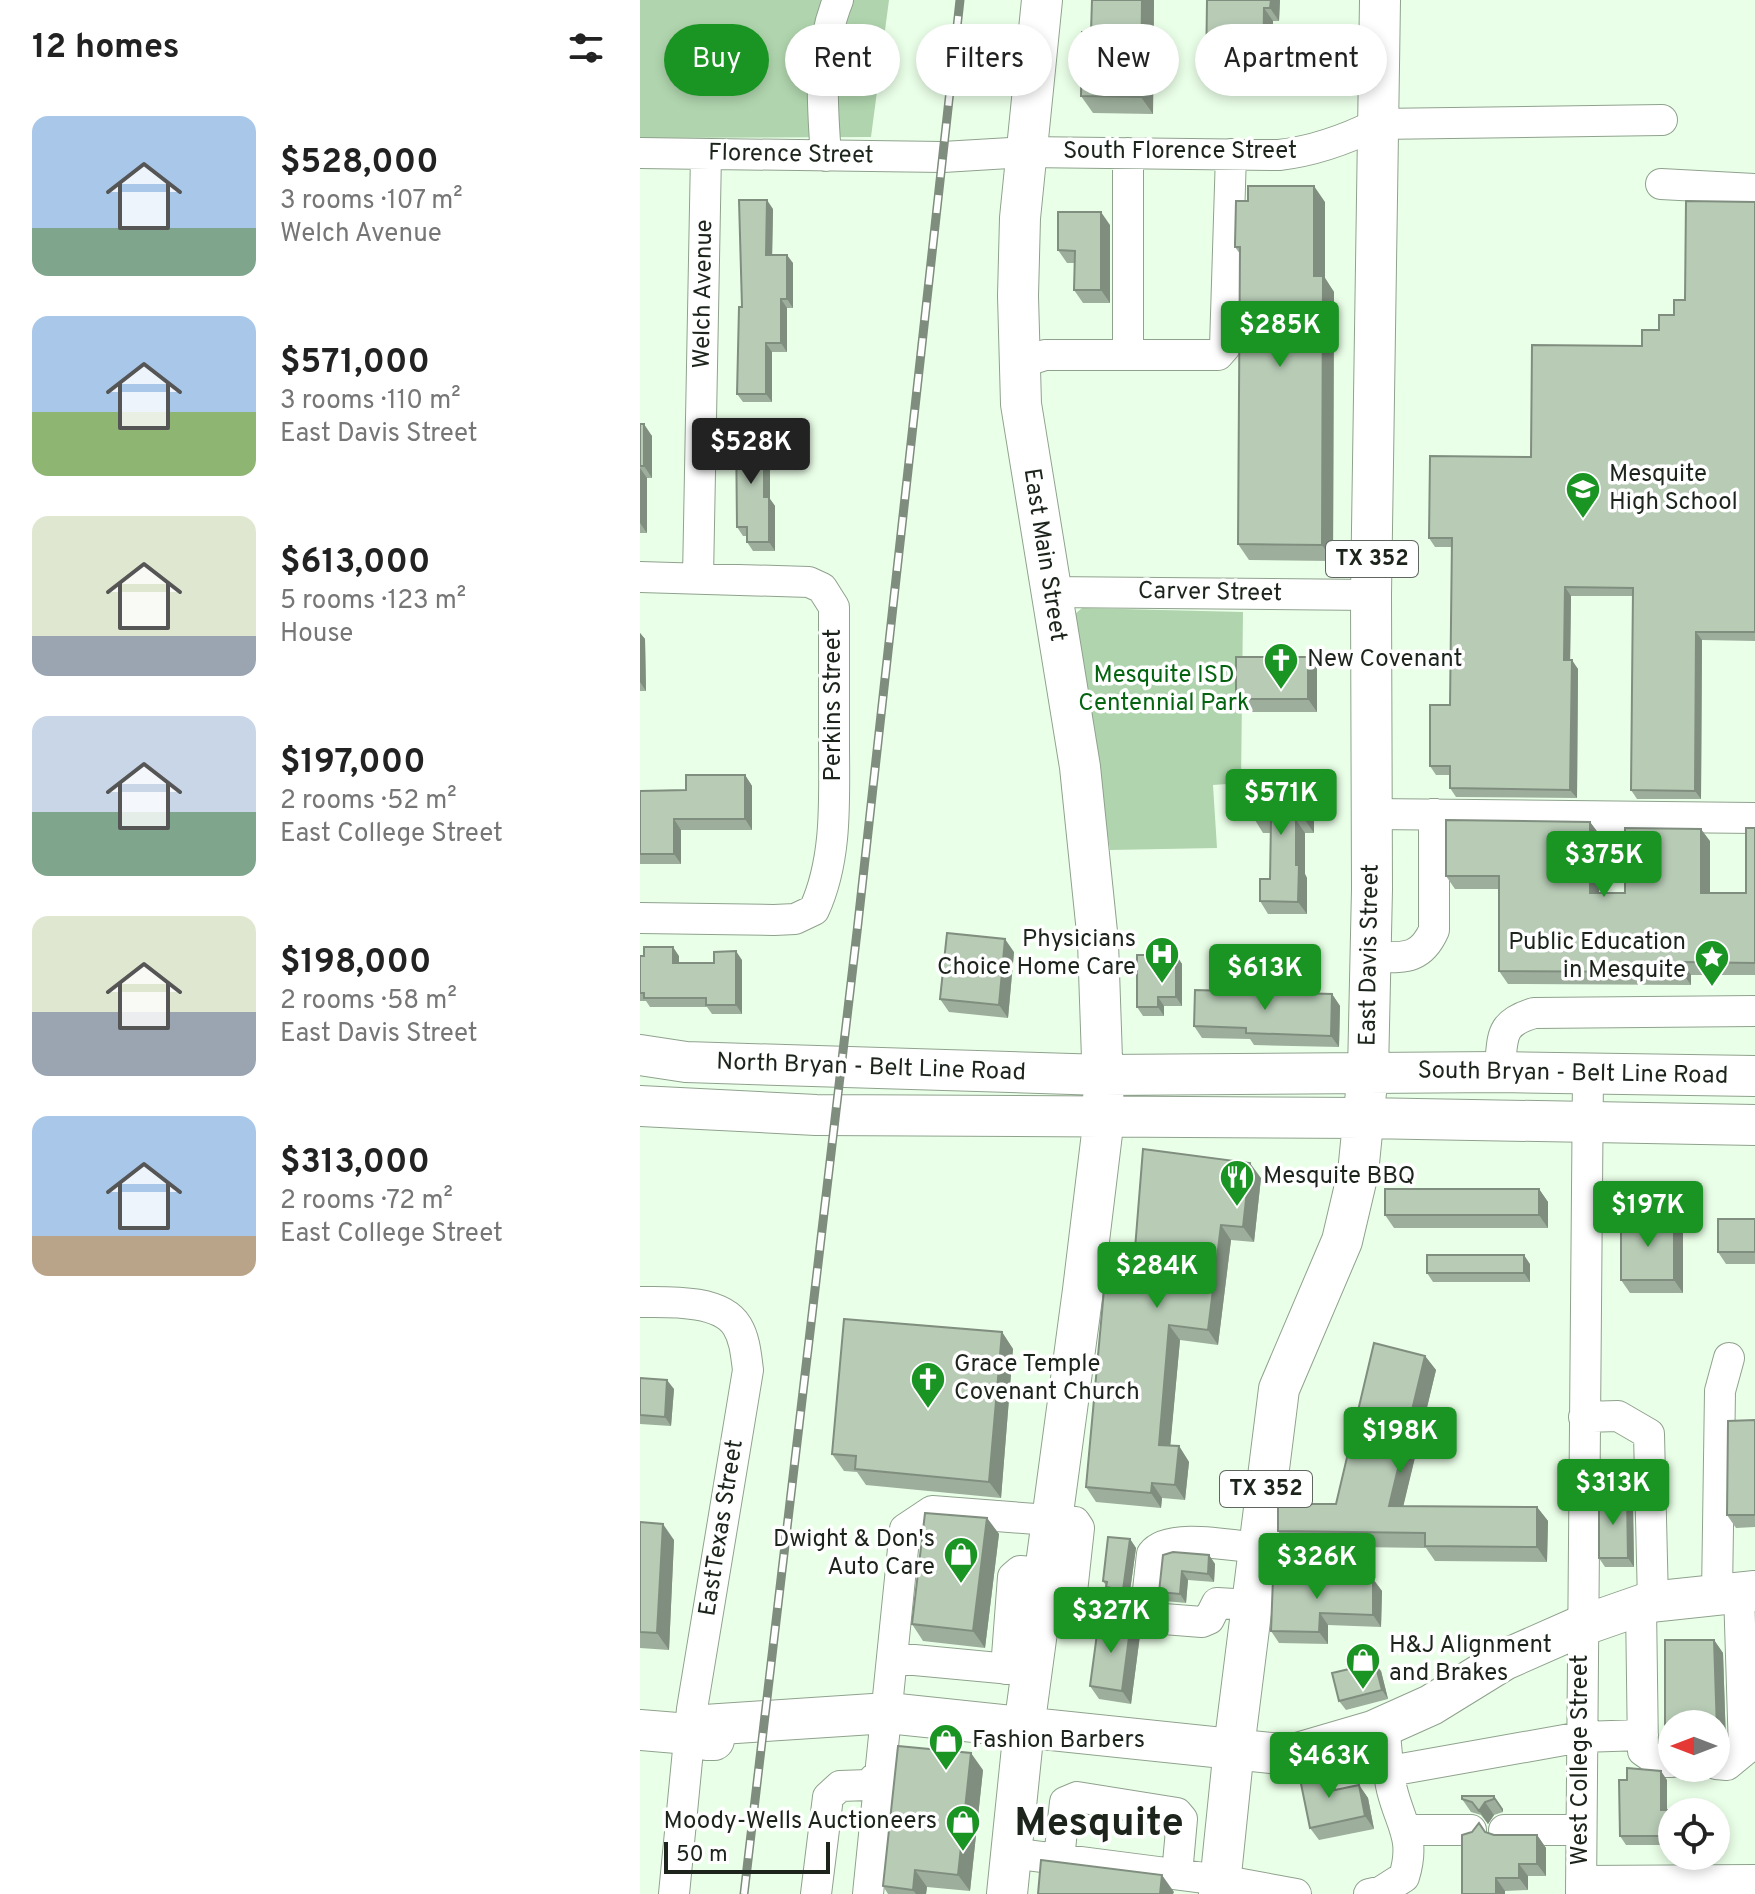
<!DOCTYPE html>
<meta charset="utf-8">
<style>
body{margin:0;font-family:Overpass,sans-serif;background:#f6f6f6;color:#222;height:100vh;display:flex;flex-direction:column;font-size:30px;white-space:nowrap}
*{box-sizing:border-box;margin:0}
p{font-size:26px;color:#767676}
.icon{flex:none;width:44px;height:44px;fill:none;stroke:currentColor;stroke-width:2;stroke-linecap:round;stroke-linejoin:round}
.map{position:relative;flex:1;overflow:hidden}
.side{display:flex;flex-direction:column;background:#fff;width:640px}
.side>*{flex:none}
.banner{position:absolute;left:24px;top:24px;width:760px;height:72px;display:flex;gap:16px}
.needle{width:52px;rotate:270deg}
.fabs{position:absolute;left:1018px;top:1710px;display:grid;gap:16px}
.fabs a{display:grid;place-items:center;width:72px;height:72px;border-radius:50%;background:#fff;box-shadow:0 4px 12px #0003;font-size:40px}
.scale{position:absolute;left:24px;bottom:20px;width:166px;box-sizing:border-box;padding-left:8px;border:4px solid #1c241c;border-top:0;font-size:22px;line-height:28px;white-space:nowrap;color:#1c241c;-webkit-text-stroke:6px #fff;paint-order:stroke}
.price{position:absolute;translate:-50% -68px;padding:0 18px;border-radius:8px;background:#1a9423;color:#fff;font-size:26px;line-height:52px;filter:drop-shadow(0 2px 4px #0008)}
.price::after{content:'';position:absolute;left:50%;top:48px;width:24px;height:18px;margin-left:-12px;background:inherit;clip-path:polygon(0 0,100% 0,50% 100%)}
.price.active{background:#222;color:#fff}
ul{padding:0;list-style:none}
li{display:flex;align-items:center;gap:24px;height:200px;padding:0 32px}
li span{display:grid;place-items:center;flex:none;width:224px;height:160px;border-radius:16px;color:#555}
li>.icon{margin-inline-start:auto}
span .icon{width:96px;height:96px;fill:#fffc;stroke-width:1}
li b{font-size:34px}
h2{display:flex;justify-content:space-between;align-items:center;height:96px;padding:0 32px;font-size:34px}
.pill{padding:0 28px;border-radius:36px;background:#fff;box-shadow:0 4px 12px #0003;font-size:28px;line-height:72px}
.pill.active{background:#1a9423;color:#fff}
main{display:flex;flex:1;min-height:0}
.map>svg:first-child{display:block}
</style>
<main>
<section class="side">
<h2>12 homes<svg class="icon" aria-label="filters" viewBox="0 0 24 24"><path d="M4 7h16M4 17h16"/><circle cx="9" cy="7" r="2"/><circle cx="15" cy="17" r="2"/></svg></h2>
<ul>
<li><span style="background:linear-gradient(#a9c7e8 70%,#7fa58c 0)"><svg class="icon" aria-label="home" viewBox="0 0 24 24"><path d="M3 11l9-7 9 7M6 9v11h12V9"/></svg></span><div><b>$528,000</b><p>3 rooms · 107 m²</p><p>Welch Avenue</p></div></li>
<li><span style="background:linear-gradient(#a9c7e8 60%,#8fb573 0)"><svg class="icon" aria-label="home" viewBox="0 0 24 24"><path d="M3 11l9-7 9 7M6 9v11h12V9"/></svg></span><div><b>$571,000</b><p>3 rooms · 110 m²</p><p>East Davis Street</p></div></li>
<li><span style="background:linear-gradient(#dfe7d0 75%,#9aa5b1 0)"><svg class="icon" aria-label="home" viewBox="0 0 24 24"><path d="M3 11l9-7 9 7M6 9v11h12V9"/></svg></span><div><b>$613,000</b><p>5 rooms · 123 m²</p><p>House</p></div></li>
<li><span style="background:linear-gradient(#c9d6e8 60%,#7fa58c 0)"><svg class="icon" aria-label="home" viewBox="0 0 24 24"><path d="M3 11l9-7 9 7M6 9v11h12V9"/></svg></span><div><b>$197,000</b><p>2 rooms · 52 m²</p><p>East College Street</p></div></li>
<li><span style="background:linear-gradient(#dfe7d0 60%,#9aa5b1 0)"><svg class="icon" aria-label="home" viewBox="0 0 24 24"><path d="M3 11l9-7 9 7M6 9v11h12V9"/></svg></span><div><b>$198,000</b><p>2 rooms · 58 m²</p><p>East Davis Street</p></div></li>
<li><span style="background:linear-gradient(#a9c7e8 75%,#b9a48a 0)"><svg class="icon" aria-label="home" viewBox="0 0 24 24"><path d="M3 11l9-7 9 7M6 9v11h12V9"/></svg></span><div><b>$313,000</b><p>2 rooms · 72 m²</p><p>East College Street</p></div></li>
</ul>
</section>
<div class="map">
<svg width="1115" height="1894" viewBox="0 0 1115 1894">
<rect width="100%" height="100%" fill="#eaffe8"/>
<path fill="#b0d5ae" d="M0,0h249l-18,137 -231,1z
M442,608l161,4 -2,171 -28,2 4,63 -107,2 -36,-227 1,-9z"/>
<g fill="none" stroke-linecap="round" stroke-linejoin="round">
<g stroke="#8fa28d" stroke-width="32">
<path id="minor" d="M0,153l303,4 82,-5 254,3c35,-4 66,-15 98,-31l285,-4
M488,153v202
M186,156c-4,-53 -8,-107 12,-156
M1021,184l94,5
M380,363l25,-8h173l7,-8 6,-193
M0,577l169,5 13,6 12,19c0,44 0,89 0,134 0,56 4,117 -20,169l-19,9 -21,1 -134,-2
M58,578l8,-424
M409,592l322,3
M732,814l383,4
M731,957c30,0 49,5 63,-27v-116
M859,1072c5,-34 -2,-48 35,-59l221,-2
M0,1302c27,0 81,-3 97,24 8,13 9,29 11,44l-56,339 -18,185
M944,1417l34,-1 31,18 4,168
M1077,1594l3,-203 9,-33
M411,1599l31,3 31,13 89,7 7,-3 8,-16 35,2
M1001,1606l2,145 16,11h13
M505,1617l7,-63c16,-22 81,-8 107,-6
M253,1658l138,13
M366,1669l7,-92 7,-6 24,2
M1076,1764l11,1 17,-14 -5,-159
M750,1771l191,-34 62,-2
M767,1830h64
M864,1830h77
M371,1853l209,27 76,14
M419,1859l6,-57 12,-5 100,16 5,6 -5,55
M941,1881l174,-1
M176,1894l12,-97 12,-11 28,-1 14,-14
M228,1894l37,-365 27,-18 143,11 4,6 -8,73
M729,1894l13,-3 22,-14c12,-39 -3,-51 -12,-87 -5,-20 -5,-43 -8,-64
M941,1894l7,-821"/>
</g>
<g stroke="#8fa28d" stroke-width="42">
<path id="major" d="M0,1055l46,7 417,13 396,-3 256,4
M0,1106l176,9 548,3 391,7
M0,1730l49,4 17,6h8
M49,1734l16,-9 183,-12 403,42 82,-24 58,-26 73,-45 77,-34 69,-24 105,-11
M367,1894l17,-166 59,-438 21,-173 -6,-175 -18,-175 -59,-363 -3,-108 2,-78 22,-218
M579,1894l15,-146 45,-359 63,-148 16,-68 10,-101 4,-183 -1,-294 9,-595"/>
</g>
<use href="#minor" stroke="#fff" stroke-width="30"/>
<use href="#major" stroke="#fff" stroke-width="40"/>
<g stroke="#7f8d7e" stroke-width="9">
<path id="rail" d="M104,1894l113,-962 103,-932"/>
</g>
<use href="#rail" stroke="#fff" stroke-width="6" stroke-dasharray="18" stroke-linecap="butt"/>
</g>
<path fill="#9daf9c" d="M452,0h62l-1,114 -60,-1 -12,-17 10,-64z
M567,0h73l-1,21h-6l-1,68 -57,-1 -9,-12z
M685,202v76l9,14 -1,269 -84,-1 -11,-16 2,-290 -5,-7z
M1115,202v439l-53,-1 -1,159h-64l-6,-9 2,-194h-62l-1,64 8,9 -1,129 -121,-1 -6,-9v-13h-14l-6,-9 20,-61 2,-158h-17l-6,-9 102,-81 143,-142z
M133,209l-1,46 21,8v45h-6v44h-15v50h-29l-6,-8 5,-87z
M470,225v78h-27l-9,-13v-27h-7l-9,-13z
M0,424l12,12v42h-5v55h-7z
M118,427l6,9v15l6,8v40l5,7v45h-22l-6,-9v-6h-4l-6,-9z
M0,633l5,6 1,52h-6z
M668,657l9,12v43h-72l-9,-13z
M105,775l7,11v44h-71v34h-41v-73l46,-1z
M674,796v37h-9v41l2,4v36h-39l-8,-13 10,-22 1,-46h-8l-8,-13z
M950,822l9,12v59h26l85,-52v52h36l9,-65v147h-64v10l-183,-1 -9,-13v-82h-44l-9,-13z
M374,952l-6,66 -59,-6 -9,-13z
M536,955l6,9v42h-18v10h-21l-6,-9z
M0,956h39v7h35l28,-3v54h-30l-5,-7h-57l-4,-6h-6z
M692,994l8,12 -1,41 -85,-2 -4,-6 -48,-1 -8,-12z
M621,1178l-7,64 -23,-2 -13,105 -38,-5 -10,106h9l10,16 -4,38 -23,-2 -1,10 -65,-6 -10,-15 49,-238z
M899,1189l9,13v26h-154l-9,-13z
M1115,1219v45h-29l-8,-12z
M1043,1231v62h-53l-9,-13z
M890,1264v18h-97l-6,-9z
M362,1332l11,17 -12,149 -135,-13 -9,-13 -13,-1 -12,-17z
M785,1356l11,14 -33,136 134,1 11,14 -1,41 -112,-1 -9,-13 -138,-2 -10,-15 58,-27z
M0,1378l34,11 -3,37 -31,-2z
M1115,1420v107l-19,1 -9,-13z
M993,1504l1,63h-29l-6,-9z
M347,1518l12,16 -14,114 -62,-7 -11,-17z
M0,1522l34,18 -5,110 -29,-2z
M490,1539l6,9 -7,50 -17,-3 -9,-14z
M523,1555h46l6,9 -1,18 -26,-2 -2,23 -21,-2 -6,-9z
M733,1579l9,12 -1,36 -53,-2v19l-49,-1 -8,-12z
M500,1635l-9,69 -32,-5 -9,-13z
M1074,1640l9,13 3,90 -5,3 -5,1v-23h-44v18l-7,-10z
M741,1671l7,28 -42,11 -7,-9z
M685,1769l9,12 2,9 23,-5 9,13 6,31 -55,11 -9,-12z
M343,1770l-13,121 -43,-4 -1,7h-38l-5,-8z
M1027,1780v30l5,2v33h-46l-6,-9z
M854,1796l9,13v3l-9,3 -6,9 -7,-9 -10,-3 -9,-13z
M845,1832l9,3h43l9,13v28h-18v14l-23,1v3h-43z"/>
<path fill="#808e7f" d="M502,0h12l-1,114 -12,-17z
M631,0h9l-1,21 -9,-13z
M624,8l9,13 -1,68 -9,-12z
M674,186l11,16v76l9,14 -1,269 -11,-16 -8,-269z
M127,200l6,9 -1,54 -6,-8z
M461,212l9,13v78l-9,-13z
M147,255l6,8v45l-6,-9z
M141,299l6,9v44l-6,-9z
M126,343l6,9v50l-6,-8z
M4,424l8,12v42l-8,-12z
M118,427l6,9v15l6,8v40l5,7v45l-6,-9 -11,-92z
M0,468l7,10v55l-7,-10z
M925,587l6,9 -1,73 -6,-9z
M1056,632l6,8 -1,159 -6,-8z
M0,633l5,6 1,52 -6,-9z
M668,657l9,12v43l-9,-13z
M932,660l6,9 -1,129 -7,-8z
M105,775l7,11v44l-7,-11z
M665,783l9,13v37l-9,-13z
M34,819l7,11v34l-7,-10z
M656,820l9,13v41l2,4v36l-9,-12 -2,-37z
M950,822l9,12v71l-9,-12z
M1061,829l9,12v64l-9,-12z
M365,939l9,13 -6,66 -9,-13z
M33,947l6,9v15l-6,-8z
M96,951l6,9v54l-6,-9z
M536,955l6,9v42l-6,-9z
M1042,962l9,13v10l-9,-13z
M692,994l8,12 -1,41 -8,-11z
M518,997l6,9v10l-6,-9z
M610,1163l11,15 -7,64 -11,-15z
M899,1189l9,13v26l-9,-13z
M1034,1218l9,13v62l-9,-13z
M581,1225l10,15 -13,105 -10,-15z
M884,1255l6,9v18l-6,-9z
M529,1325l11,15 -11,120 -10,-15z
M362,1332l11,17 -12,149 -12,-16z
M785,1356l11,14 -36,150 -11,-14z
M27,1380l7,9 -3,37 -6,-9z
M539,1446l10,16 -4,38 -10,-15z
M512,1483l10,15 -1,10 -10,-15z
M987,1495l6,9 1,63 -6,-9z
M897,1507l11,14 -1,41 -10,-15z
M347,1518l12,16 -14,114 -12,-17z
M23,1524l11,16 -5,110 -12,-17z
M490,1539l6,9 -7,50 -6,-8z
M569,1555l6,9 -1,18 -6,-8z
M542,1571l6,9 -2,23 -6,-9z
M733,1579l9,12 -1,36 -8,-12z
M680,1613l8,12v19l-9,-12z
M491,1622l9,13 -9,69 -9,-13z
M1074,1640l9,13 3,90 -9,-13z
M735,1663l6,8 7,28 -6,-9z
M331,1753l12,17 -13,121 -12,-16z
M685,1769l9,12 4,23 -8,-13z
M1021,1771l6,9v39l-6,-9z
M719,1785l9,13 6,31 -9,-13z
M854,1796l9,13v3l-9,-13z
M845,1802l9,13 -6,9 -9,-13z
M897,1835l9,13v28l-9,-12z
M879,1864l9,12v14l-9,-12z
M275,1870l12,17 -1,7h-10l-3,-4z
M522,1875l12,17 -1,2h-13z
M856,1878l9,13v3h-9z"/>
<path fill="#b7cbb5" stroke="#808e7f" stroke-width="2" d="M452,0h50l-1,97 -60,-1 1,-64h9z
M567,0h64l-1,8h-6l-1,69 -57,-1z
M608,186h66v90h9l-1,269 -84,-1 2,-297h-5v-3l1,-43h12z
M99,200h28l-1,55h21v44h-6v44h-15v51h-29l2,-87h3z
M1046,201l69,1v430h-59l-1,159 -64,-1 2,-202 -68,-1 -1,73h8l-2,130 -120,-2v-22h-20v-61h20l2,-167h-23l1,-82 101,1 1,-112 110,1v-16h17v-15h15v-15h11z
M418,212h43v78h-27l1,-39 -17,-1z
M0,424h4v42h-4z
M96,427h22v23h6v47h5v45h-22v-15h-10z
M596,657h72v42h-72z
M46,775h59v44h-71v35h-34v-63l46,-1z
M615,782l50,1v37h-9v45h3l-1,37 -38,-1v-22h10l1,-59h-16z
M806,820l144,2v71h35v-65l76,1v64h45v-65h9v135l-73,-1v10l-183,-1v-95h-53z
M307,933l58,6 -6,66 -59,-6z
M4,947h29v16h41v-11l22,-1v54h-30v-7h-62v-5h-4v-37h4z
M497,955h39v42h-18v10h-21z
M555,990l137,4 -1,42 -85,-3v-5l-52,-2z
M503,1149l107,14 -7,64 -22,-2 -13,105 -39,-5 -10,120 20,1 -4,39 -23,-2 -1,10 -65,-6 22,-241 27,3z
M745,1189h154v26h-154z
M981,1218h53v62h-53z
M1078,1219h37v33h-37z
M787,1255h97v18h-97z
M204,1319l158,13 -13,150 -134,-13 1,-13 -24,-2z
M734,1343l51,13 -36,150 148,1v40l-112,-1v-13l-147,-2v-27h58z
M0,1378l27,2 -2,37 -25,-2z
M1115,1420v95h-28l1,-94z
M959,1495h28l1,63h-29z
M285,1513l62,5 -14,113 -61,-7z
M0,1522l23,2 -6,109 -17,-1z
M468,1537l22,2 -7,51 -17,-3 1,-5 -4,-1z
M533,1552l36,3 -1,19 -26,-3 -2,23 -21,-2 4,-37z
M633,1578l100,1v36l-53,-2 -1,19 -48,-1z
M459,1619l32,3 -9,69 -32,-5z
M1025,1640h49l3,90 -1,1v-7h-44v10l-7,-2z
M735,1663l7,27 -43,11 -7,-28z
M258,1746l73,7 -13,122 -43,-5 -2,20 -30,-4z
M987,1768l34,3v39h23v2h-12v24h-52l-1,-56h8z
M685,1769l5,22 29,-6 6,31 -55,12 -11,-54z
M822,1796h32v3l-9,3 -6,9 -7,-9 -10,-3z
M839,1823l6,9 9,3h43v29h-18v14h-23v16h-34v-59l10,-3z
M401,1860l121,15 -2,19h-122z"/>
<defs>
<g id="school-pin" transform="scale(1.8)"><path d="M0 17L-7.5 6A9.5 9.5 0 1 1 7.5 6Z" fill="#1a9423" stroke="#fff"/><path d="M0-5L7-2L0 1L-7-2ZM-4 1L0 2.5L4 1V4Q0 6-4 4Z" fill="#fff"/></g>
<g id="church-pin" transform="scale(1.8)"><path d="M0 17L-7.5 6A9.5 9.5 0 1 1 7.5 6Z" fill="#1a9423" stroke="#fff"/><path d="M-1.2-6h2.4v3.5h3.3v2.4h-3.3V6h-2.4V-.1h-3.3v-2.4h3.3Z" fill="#fff"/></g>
<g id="hospital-pin" transform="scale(1.8)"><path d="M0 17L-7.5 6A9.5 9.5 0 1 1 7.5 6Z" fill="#1a9423" stroke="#fff"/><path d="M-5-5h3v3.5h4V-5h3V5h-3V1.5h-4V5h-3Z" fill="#fff"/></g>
<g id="sight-pin" transform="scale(1.8)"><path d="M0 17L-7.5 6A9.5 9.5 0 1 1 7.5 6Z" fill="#1a9423" stroke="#fff"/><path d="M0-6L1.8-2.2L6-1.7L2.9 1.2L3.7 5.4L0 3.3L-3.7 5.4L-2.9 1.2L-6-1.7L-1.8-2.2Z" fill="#fff"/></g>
<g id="restaurant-pin" transform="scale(1.8)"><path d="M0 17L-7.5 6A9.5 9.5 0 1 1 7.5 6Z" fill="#1a9423" stroke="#fff"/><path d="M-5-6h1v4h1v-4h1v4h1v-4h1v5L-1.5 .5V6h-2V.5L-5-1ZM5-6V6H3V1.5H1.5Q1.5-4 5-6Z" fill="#fff"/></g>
<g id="shop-pin" transform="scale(1.8)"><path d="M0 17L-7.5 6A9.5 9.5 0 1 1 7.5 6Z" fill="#1a9423" stroke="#fff"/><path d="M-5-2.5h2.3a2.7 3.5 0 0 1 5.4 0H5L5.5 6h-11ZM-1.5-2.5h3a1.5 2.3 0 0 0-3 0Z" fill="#fff"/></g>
</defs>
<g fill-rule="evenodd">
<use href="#school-pin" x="943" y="489"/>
<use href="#church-pin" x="641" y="660"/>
<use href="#hospital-pin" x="522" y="954"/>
<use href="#sight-pin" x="1072" y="957"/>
<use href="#restaurant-pin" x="597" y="1177"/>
<use href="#church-pin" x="288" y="1379"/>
<use href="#shop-pin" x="321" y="1554"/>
<use href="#shop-pin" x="723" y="1660"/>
<use href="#shop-pin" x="306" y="1741"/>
<use href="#shop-pin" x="323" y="1822"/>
</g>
<g text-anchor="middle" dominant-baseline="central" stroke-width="7" stroke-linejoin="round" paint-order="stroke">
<g fill="#fff" stroke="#606660" stroke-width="2">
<rect x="686" y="541" width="92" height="36" rx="6"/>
<rect x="580" y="1471" width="92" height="36" rx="6"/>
</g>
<g font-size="22" font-weight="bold" fill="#1c241c">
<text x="732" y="559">TX 352</text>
<text x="626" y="1489">TX 352</text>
</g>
<g font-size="24" fill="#1c241c" stroke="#fff">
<text x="540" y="152">South Florence Street</text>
<text transform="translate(151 155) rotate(1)">Florence Street</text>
<text transform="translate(64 294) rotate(-89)">Welch Avenue</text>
<text transform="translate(404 555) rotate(81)">East Main Street</text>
<text transform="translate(570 593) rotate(1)">Carver Street</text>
<text transform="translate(194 705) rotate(-90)">Perkins Street</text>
<text transform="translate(730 955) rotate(-89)">East Davis Street</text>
<text transform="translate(231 1068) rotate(2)">North Bryan - Belt Line Road</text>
<text transform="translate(933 1074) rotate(1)">South Bryan - Belt Line Road</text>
<text transform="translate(82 1528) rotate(-81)">EastTexas Street</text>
<text transform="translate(941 1760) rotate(-90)">West College Street</text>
</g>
<g font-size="24" fill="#1c241c" stroke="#fff" text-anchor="start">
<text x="969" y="475">Mesquite<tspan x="969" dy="28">High School</tspan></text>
<text x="667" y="660">New Covenant</text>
<text x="496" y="940" text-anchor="end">Physicians<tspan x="496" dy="28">Choice Home Care</tspan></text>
<text x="1046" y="943" text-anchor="end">Public Education<tspan x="1046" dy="28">in Mesquite</tspan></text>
<text x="623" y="1177">Mesquite BBQ</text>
<text x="314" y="1365">Grace Temple<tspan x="314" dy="28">Covenant Church</tspan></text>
<text x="295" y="1540" text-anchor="end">Dwight &amp; Don's<tspan x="295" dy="28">Auto Care</tspan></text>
<text x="749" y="1646">H&amp;J Alignment<tspan x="749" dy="28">and Brakes</tspan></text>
<text x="332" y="1741">Fashion Barbers</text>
<text x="297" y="1822" text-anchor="end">Moody-Wells Auctioneers</text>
</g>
<g font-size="24" fill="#04640f" stroke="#fff">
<text x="524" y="676">Mesquite ISD<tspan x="524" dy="28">Centennial Park</tspan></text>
</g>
<g font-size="40" font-weight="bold" fill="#1c241c" stroke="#fff">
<text x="459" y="1825">Mesquite</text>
</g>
</g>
</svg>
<div class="fabs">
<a><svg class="needle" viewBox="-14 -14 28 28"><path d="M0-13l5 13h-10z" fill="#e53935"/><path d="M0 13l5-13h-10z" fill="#767676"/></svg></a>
<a><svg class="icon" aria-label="locate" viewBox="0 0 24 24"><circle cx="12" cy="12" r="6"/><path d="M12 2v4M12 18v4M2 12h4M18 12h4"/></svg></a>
</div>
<div class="scale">50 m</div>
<b class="price" style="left:640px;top:369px">$285K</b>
<b class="price active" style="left:111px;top:486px">$528K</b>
<b class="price" style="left:641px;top:837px">$571K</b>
<b class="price" style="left:964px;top:899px">$375K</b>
<b class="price" style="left:625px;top:1012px">$613K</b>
<b class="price" style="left:1008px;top:1249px">$197K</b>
<b class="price" style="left:517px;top:1310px">$284K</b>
<b class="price" style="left:760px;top:1475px">$198K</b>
<b class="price" style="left:973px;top:1527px">$313K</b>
<b class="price" style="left:677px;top:1601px">$326K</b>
<b class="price" style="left:471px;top:1655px">$327K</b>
<b class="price" style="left:689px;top:1800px">$463K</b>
<div class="banner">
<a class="pill active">Buy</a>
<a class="pill">Rent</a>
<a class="pill">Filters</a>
<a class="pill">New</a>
<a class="pill">Apartment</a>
</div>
</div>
</main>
